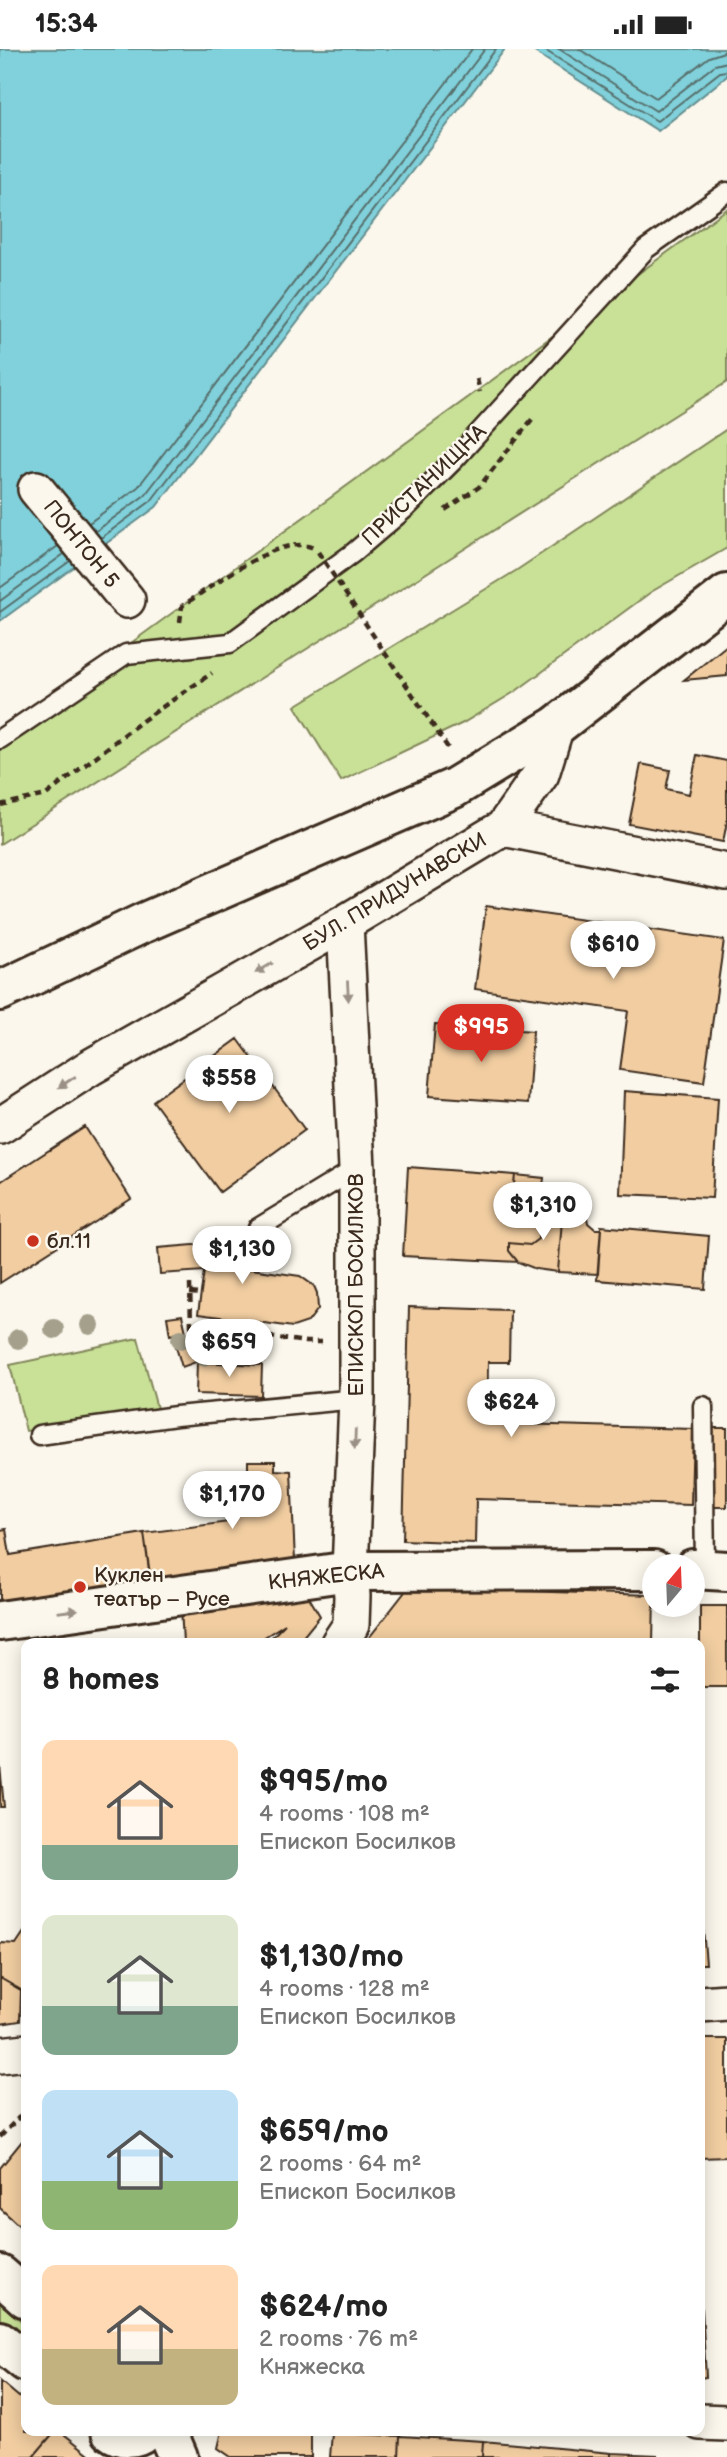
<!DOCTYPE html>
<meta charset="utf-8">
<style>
body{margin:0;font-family:"Balsamiq Sans",sans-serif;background:#f6f6f6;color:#222;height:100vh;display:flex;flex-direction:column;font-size:26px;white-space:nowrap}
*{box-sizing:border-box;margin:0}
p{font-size:23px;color:#767676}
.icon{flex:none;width:38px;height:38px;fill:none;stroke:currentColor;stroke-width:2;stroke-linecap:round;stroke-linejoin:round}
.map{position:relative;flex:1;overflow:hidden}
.sheet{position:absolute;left:21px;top:1589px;width:684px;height:798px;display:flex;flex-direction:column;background:#fff;border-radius:14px;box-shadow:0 4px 18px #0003}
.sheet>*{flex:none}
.needle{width:46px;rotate:19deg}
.fabs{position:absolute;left:642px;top:1505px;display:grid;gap:14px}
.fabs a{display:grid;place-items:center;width:63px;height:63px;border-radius:50%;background:#fff;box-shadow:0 4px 18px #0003;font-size:35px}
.price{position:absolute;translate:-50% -60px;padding:0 16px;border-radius:24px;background:#fff;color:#222;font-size:23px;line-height:46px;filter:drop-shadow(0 2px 4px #0008)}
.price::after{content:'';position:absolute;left:50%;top:42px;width:21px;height:16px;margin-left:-10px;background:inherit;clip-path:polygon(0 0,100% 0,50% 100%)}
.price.active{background:#d93025;color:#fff}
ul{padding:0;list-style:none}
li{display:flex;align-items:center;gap:21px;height:175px;padding:0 21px}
li span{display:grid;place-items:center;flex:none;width:196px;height:140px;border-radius:14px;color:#555}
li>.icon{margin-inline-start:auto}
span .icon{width:84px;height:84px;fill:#fffc;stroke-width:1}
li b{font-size:30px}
h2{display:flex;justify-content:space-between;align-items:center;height:84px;padding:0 21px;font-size:30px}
.status{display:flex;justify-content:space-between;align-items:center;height:49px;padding:0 35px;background:#fff;direction:ltr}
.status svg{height:19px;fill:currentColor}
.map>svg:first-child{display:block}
</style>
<div class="status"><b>15:34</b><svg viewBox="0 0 49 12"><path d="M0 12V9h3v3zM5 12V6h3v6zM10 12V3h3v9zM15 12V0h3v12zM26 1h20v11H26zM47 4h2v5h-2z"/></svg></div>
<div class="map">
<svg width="727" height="2408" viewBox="0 0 727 2408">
<rect width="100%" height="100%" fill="#fbf7ec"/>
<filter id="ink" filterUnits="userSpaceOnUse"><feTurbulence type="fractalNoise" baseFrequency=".0143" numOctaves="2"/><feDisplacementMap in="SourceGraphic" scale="14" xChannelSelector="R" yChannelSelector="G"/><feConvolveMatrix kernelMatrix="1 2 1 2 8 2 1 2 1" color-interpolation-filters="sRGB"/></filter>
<g filter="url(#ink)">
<path fill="#c8e197" stroke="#82865a" stroke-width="2" d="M727,160v173l-727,462v-105l6,-5z
M727,380v119l-76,44 -135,99 -53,32 -122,58 -46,-75 222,-136z
M138,1289l20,74 -132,19 -16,-66z
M0,2254l26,22v20l-26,-21z"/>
<path fill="#80d1db" stroke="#648e8f" stroke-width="2" d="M0,0h505l-349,458 -156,114z
M530,0h197v27l-69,55z"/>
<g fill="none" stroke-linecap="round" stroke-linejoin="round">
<path stroke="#576d6a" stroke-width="2" d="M543,0l114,72 63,-49 7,-1
M559,0l97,62 59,-46 12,-3
M579,0l77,49 53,-41 18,-6
M89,474l49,-36 334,-438
M96,482l49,-36 340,-446
M101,489l50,-37 345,-452
M0,539l58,-42
M0,552l64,-47
M0,563l70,-51"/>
</g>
<path fill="#f1cda1" stroke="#3b2a1e" stroke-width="2" d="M727,596v31l-43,4z
M697,706l30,6v61l-4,20 -94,-18 12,-60 29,6 -4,19 23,5z
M486,857l238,34 -20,142 -84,-12 8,-59 -153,-22z
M435,975l98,7 -5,72 -99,-7z
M238,990l67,91 -85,62 -67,-91z
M624,1042l94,7 -6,100 -92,-4z
M85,1078l46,72 -131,84v-101z
M408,1118l107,8 -2,18 21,2 7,9 -3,35 -8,6 -21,-2v8l9,11 -115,-6z
M515,1126l29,3 -3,26 -7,-9 -21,-2z
M541,1155l22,2 -5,66 -22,-3 -18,-7 -9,-11v-8l21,2 8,-6z
M563,1157l22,2 3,15 7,6h6l-3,45 -40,-2z
M601,1177l108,10 -4,53 -108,-9z
M242,1192l3,27 55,8 14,10 3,7 1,16 -10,13 -15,5 -95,-13 6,-43 -44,3 -2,-26z
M409,1258l101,3 -1,52h-21l-1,61 206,6 -2,76 -215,-6 -1,44 -72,-3z
M182,1266l4,17 -16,3 -3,-18z
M193,1293l6,19 -17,6 -6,-20z
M197,1313l65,3 -1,31 -65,-2z
M713,1379h14v79h-14z
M248,1412h27v9l16,1 4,91 -144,23 -7,-52 85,-11 -4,-48 23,-1z
M6,1480l4,26 134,-22 9,62 -153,23v-88z
M303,1538l17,29 -22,27h-32l19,-19 -30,19h-72l-2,-36z
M408,1539l246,7 -1,48h-288z
M700,1557h27v81h-27z
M0,1716l4,42h-4z
M700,1843l6,72h-6z
M26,1880v64l-26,-15v-33l2,-2 14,1z
M0,1929l21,12 -1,31 -20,3z
M700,1990h27v118l-27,1z
M26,2087v96l-26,-24v-40z
M26,2087v96l-26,-24v-40z
M702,2260l4,68 -6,1v-68z
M0,2332l26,22v28h29l-22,26h-33z
M55,2382h5l33,26h-60z
M222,2382h89v26h-80l-13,-9z
M332,2384l68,3 -1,21h-69z
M400,2387l83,5 -1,16h-83z
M483,2392l128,12v4h-129z
M611,2404l47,2v2h-47z"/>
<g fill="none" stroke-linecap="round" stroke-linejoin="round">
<g stroke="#3b2a1e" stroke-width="23">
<path id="lane" d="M0,690l126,-85 104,-11 123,-90 54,-46 48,-48 191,-210 81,-57
M258,1179l99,-60
M703,1357l2,163
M39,1386l137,-19 181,-17"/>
</g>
<g stroke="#3b2a1e" stroke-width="40">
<path id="street" d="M36,440l91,111
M503,779l224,44
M0,1077l91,-59 254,-144 158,-95 38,-54 15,-48
M339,1594l12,-18 1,-29 -2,-25 7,-172v-231l-12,-245
M700,1955l27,-2
M0,2006l26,-3
M700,2373l27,1"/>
</g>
<g stroke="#3b2a1e" stroke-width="44">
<path id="secondary" d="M0,942l143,-68 311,-135 102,-62 171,-132
M693,1520l34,2
M0,1572l350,-50 304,-1
M0,2226l26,23
M0,2292l26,21
M111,2382c10,8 24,8 33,0
M167,2382l11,26"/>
</g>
<path stroke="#3b2a1e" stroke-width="4.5" stroke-dasharray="7 5" stroke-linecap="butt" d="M477,330l3,13
M445,461l34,-23 54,-69
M180,573l2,-16c27,-17 102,-77 133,-57
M0,756l46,-10 96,-74 70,-48
M190,1235l1,42 115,16h16
M190,1244l11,1
M0,2088l26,-27"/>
<use href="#lane" stroke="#fbf7ec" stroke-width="18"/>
<use href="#street" stroke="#fbf7ec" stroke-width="35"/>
<use href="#secondary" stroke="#fbf7ec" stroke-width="38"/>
<path stroke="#3b2a1e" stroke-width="4.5" stroke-dasharray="7 5" stroke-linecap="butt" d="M318,503l132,199"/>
</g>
<g fill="#a5a08b">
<circle cx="90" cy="1276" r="10"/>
<circle cx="54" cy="1280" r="10"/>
<circle cx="18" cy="1290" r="10"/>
<circle cx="181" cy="1290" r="10"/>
<circle cx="229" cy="1290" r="10"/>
<circle cx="203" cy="1307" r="10"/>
</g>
<defs><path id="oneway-solid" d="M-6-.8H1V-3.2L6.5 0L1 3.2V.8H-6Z" transform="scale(1.75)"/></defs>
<g fill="#9b9085">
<use href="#oneway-solid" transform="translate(264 919) rotate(150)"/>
<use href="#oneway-solid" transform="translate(348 942) rotate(87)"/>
<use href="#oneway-solid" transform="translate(67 1033) rotate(147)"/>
<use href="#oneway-solid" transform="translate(355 1390) rotate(92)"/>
<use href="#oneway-solid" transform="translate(68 1562) rotate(-8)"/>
</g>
</g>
<g fill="#c8321e" stroke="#fbf7ec" stroke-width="2.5">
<circle cx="33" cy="1192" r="7"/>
<circle cx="80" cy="1538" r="7"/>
</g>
<g text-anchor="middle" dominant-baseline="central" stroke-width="5" stroke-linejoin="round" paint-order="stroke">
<g font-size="21" fill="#3b2a1e" stroke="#fbf7ec">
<text transform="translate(424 436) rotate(-44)">ПРИСТАНИЩНА</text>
<text transform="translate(81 495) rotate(51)">ПОНТОН 5</text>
<text transform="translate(395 843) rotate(-31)">БУЛ. ПРИДУНАВСКИ</text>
<text transform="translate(356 1236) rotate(-90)">ЕПИСКОП БОСИЛКОВ</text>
<text transform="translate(326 1528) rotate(-6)">КНЯЖЕСКА</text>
</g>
<g font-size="21" fill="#3b2a1e" stroke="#fbf7ec" text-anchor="start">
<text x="47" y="1192">бл.11</text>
<text x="94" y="1526">Куклен<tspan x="94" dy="24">театър – Русе</tspan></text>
</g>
</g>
</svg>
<div class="fabs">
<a><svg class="needle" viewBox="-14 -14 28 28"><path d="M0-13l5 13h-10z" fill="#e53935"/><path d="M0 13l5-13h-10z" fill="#767676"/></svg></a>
</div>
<b class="price" style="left:613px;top:932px">$610</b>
<b class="price active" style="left:481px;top:1015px">$995</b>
<b class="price" style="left:229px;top:1066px">$558</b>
<b class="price" style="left:543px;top:1193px">$1,310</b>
<b class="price" style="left:242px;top:1237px">$1,130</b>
<b class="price" style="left:229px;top:1330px">$659</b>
<b class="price" style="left:511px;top:1390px">$624</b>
<b class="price" style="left:232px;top:1482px">$1,170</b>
<section class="sheet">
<h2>8 homes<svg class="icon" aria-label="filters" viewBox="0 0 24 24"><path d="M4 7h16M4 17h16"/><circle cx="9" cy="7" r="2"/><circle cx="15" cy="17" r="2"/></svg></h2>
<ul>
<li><span style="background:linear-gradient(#ffd9b3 75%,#7fa58c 0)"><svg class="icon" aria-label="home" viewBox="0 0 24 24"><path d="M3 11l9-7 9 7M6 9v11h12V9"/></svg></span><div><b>$995/mo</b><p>4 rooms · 108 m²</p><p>Епископ Босилков</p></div></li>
<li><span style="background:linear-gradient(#dfe7d0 65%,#7fa58c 0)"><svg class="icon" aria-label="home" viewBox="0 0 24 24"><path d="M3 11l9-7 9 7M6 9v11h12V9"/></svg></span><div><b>$1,130/mo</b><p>4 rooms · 128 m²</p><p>Епископ Босилков</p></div></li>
<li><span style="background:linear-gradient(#bfe0f5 65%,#8fb573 0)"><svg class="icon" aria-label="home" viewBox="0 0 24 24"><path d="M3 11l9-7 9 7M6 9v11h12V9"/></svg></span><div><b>$659/mo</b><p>2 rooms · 64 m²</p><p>Епископ Босилков</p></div></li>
<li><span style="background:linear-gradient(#ffd9b3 60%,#c2b280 0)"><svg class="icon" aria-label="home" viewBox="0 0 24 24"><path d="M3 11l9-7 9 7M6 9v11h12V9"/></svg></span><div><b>$624/mo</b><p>2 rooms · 76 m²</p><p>Княжеска</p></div></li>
</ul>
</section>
</div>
